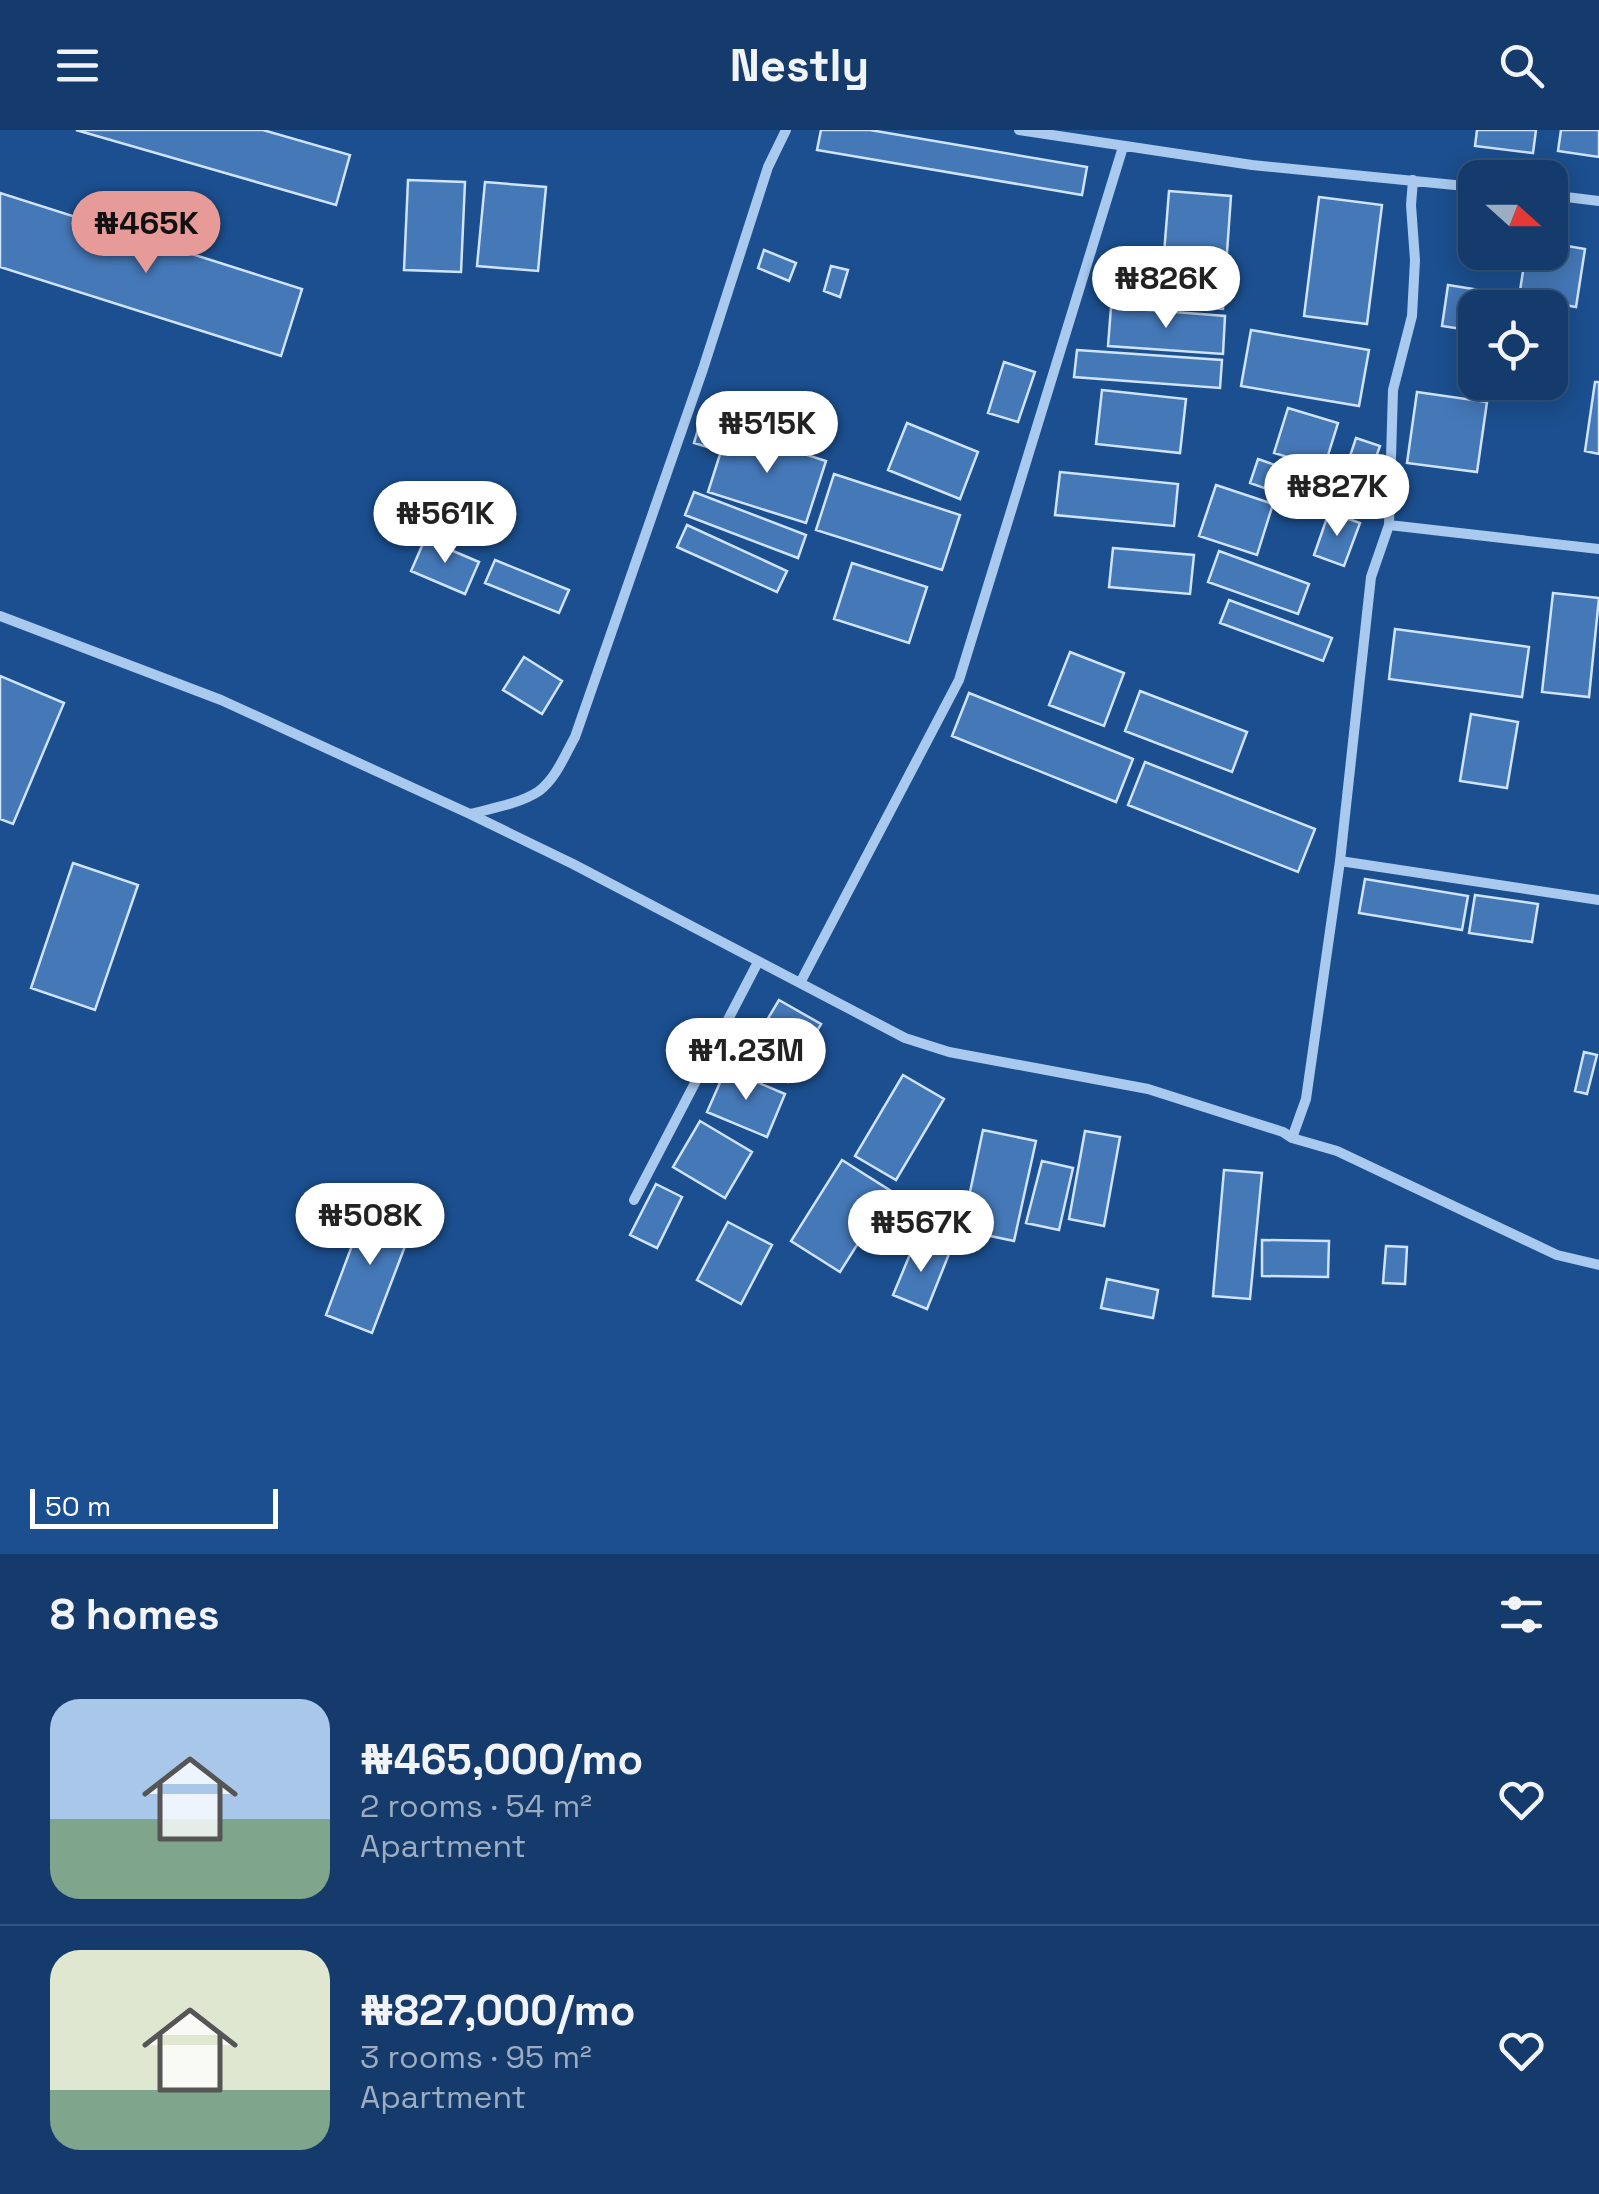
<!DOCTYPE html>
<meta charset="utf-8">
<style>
body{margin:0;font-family:"Space Grotesk",sans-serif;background:#1d4271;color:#f1f3f6;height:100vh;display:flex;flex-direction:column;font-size:38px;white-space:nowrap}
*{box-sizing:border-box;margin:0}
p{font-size:32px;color:#9dadc1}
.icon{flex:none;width:55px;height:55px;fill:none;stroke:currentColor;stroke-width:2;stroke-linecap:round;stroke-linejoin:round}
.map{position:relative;height:1424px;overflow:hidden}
.drawer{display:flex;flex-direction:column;background:#143b6b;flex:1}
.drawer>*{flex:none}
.needle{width:65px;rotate:111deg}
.buttons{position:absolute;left:1458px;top:30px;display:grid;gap:20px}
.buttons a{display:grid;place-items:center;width:110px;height:110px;border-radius:20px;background:#143b6b;box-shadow:0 5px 25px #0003,0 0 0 2px #33557e;font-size:50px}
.scale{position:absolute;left:30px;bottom:25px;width:248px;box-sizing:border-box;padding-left:10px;border:5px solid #fff;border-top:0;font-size:28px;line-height:35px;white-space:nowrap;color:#fff;-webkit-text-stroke:8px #1b4f8f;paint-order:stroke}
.price{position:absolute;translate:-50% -85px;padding:0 22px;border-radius:35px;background:#fff;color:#222;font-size:32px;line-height:65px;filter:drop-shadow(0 2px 5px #0008)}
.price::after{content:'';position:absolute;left:50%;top:60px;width:30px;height:22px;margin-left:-15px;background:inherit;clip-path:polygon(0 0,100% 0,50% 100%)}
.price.active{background:#e69b98;color:#111}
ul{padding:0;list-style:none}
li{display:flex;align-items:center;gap:30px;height:250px;padding:0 50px}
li+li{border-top:2px solid #33557e}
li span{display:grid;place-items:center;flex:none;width:280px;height:200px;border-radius:30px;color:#555}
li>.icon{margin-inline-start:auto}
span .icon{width:120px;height:120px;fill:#fffc;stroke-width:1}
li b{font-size:42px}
h2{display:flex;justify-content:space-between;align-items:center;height:120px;padding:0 50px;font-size:42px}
header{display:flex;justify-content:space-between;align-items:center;height:130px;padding:0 50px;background:#143b6b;font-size:45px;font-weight:800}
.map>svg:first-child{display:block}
</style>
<header><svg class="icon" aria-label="menu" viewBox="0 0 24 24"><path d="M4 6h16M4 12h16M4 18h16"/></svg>Nestly<svg class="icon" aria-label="search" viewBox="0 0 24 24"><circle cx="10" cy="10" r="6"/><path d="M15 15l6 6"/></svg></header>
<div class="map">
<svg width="1599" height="1424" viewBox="0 0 1599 1424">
<rect width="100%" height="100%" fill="#1b4f8f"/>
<path fill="#4478b7" stroke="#cfe3fa" stroke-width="2.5" d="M76,0h187l87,25 -14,50z
M821,0h49l217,37 -5,28 -265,-45z
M1477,0h59l-3,23 -58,-7z
M1561,0h38v27l-41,-6z
M408,50l57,2 -4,90 -57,-2z
M485,52l61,5 -8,84 -61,-5z
M1169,61l62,5 -8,113 -63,-5z
M0,63l302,96 -21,67 -281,-89z
M1319,67l63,8 -15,119 -63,-8z
M1550,113l35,6 -9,58 -57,-10 7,-45h24z
M764,120l32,13 -7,18 -31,-13z
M831,136l17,4 -8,27 -16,-6z
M1448,155l57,9 -2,14h-28v23l-33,-5z
M1111,177l114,9 -2,38 -115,-8z
M1251,200l118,20 -10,56 -118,-20z
M1077,220l145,10 -2,28 -146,-11z
M1004,232l31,10 -17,50 -30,-9z
M1595,252h4v72l-14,-3z
M1102,260l84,9 -6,54 -84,-9z
M1417,262l70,10 -10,70 -70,-9z
M1288,278l50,15 -14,45 -50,-15z
M703,283l27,8 -10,30 -26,-8z
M907,293l71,29 -18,47 -72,-29z
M728,299l98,32 -20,62 -98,-31z
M1356,308l24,8 -13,36 -23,-8z
M1258,329l80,28 -8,24 -80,-28z
M1060,342l118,12 -4,42 -119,-11z
M834,344l126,41 -18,55 -126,-40z
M1216,355l57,19 -16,51 -58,-19z
M694,362l112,43 -8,23 -113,-43z
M1329,382l31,11 -16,43 -30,-11z
M687,395l100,46 -10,21 -100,-45z
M425,409l54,23 -14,32 -54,-23z
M1113,418l81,7 -4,39 -81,-7z
M1219,421l90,33 -11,30 -90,-32z
M495,430l74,30 -10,23 -74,-30z
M852,433l75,24 -18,56 -75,-24z
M1553,463l46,5 -10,99 -47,-5z
M1229,470l103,38 -9,23 -103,-38z
M1395,499l134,18 -7,50 -133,-18z
M1070,522l54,21 -20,53 -55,-21z
M524,527l38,24 -20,33 -39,-24z
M0,546l64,27 -51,121 -13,-5z
M1140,561l107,41 -15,40 -107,-41z
M969,563l164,66 -17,43 -164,-66z
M1471,584l47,8 -11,66 -47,-7z
M1145,632l170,67 -17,43 -170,-67z
M73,733l65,22 -43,125 -64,-22z
M1365,749l103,17 -6,34 -103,-17z
M1475,765l63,9 -6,38 -63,-9z
M779,870l42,24 -33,58 -43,-25z
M1584,922l13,3 -10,39 -12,-3z
M726,939l59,25 -18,43 -60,-25z
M903,945l41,24 -48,81 -41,-24z
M700,991l52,31 -27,46 -52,-31z
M983,1000l53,11 -22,100 -52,-11z
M1085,1001l35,6 -16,89 -35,-7z
M842,1030l49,31 -51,81 -49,-31z
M1042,1031l31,7 -14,62 -33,-7z
M1224,1040l38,3 -12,126 -37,-3z
M656,1054l26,13 -25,51 -27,-13z
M368,1073l47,17 -43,113 -46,-18z
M728,1092l44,23 -31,59 -44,-24z
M916,1110l33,14 -22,55 -34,-14z
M1262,1110l67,1 -1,36 -66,-1z
M1386,1116l21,1 -2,37 -22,-1z
M1107,1149l51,11 -5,28 -52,-10z"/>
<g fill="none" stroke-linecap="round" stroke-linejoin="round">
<path stroke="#a9c9ee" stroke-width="10" d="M1019,0l233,35 223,22
M1550,65l49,6
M1389,395l210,24
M0,486l221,84 249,114 103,50 332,174 44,14 199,37 135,43 9,6 45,13 220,104 42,10
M470,684c20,-5 52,-11 69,-23 17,-13 26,-36 36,-54l128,-368 65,-202 18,-37
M1340,731l259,39
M800,853l159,-303 164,-533
M1292,1008l14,-39 34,-238 31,-284 18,-52 4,-135 19,-74 3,-56 -4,-55 2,-25
M634,1070l124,-238"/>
</g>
</svg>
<div class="buttons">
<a><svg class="needle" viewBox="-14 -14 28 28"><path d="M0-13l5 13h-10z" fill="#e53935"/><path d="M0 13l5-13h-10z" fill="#9dadc1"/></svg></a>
<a><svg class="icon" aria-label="locate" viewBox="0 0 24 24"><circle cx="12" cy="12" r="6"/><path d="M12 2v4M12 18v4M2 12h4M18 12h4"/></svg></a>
</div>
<div class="scale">50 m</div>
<b class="price active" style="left:146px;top:146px">₦465K</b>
<b class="price" style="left:1166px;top:201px">₦826K</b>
<b class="price" style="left:767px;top:346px">₦515K</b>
<b class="price" style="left:1337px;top:409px">₦827K</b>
<b class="price" style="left:445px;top:436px">₦561K</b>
<b class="price" style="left:746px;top:973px">₦1.23M</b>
<b class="price" style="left:370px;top:1138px">₦508K</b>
<b class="price" style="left:921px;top:1145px">₦567K</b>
</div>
<section class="drawer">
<h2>8 homes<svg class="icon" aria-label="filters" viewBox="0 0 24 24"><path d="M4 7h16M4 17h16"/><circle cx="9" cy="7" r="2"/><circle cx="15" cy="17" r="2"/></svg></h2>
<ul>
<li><span style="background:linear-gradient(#a9c7e8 60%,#7fa58c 0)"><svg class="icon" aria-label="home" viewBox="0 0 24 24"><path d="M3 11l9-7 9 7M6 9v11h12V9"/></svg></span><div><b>₦465,000/mo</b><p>2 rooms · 54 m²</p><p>Apartment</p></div><svg class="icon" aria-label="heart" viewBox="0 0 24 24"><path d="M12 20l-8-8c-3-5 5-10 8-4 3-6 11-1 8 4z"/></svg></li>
<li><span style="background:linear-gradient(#dfe7d0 70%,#7fa58c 0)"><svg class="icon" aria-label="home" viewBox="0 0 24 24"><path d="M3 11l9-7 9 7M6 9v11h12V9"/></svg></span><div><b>₦827,000/mo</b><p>3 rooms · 95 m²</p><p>Apartment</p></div><svg class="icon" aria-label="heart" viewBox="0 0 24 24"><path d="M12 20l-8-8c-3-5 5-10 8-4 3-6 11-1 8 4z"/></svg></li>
</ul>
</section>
